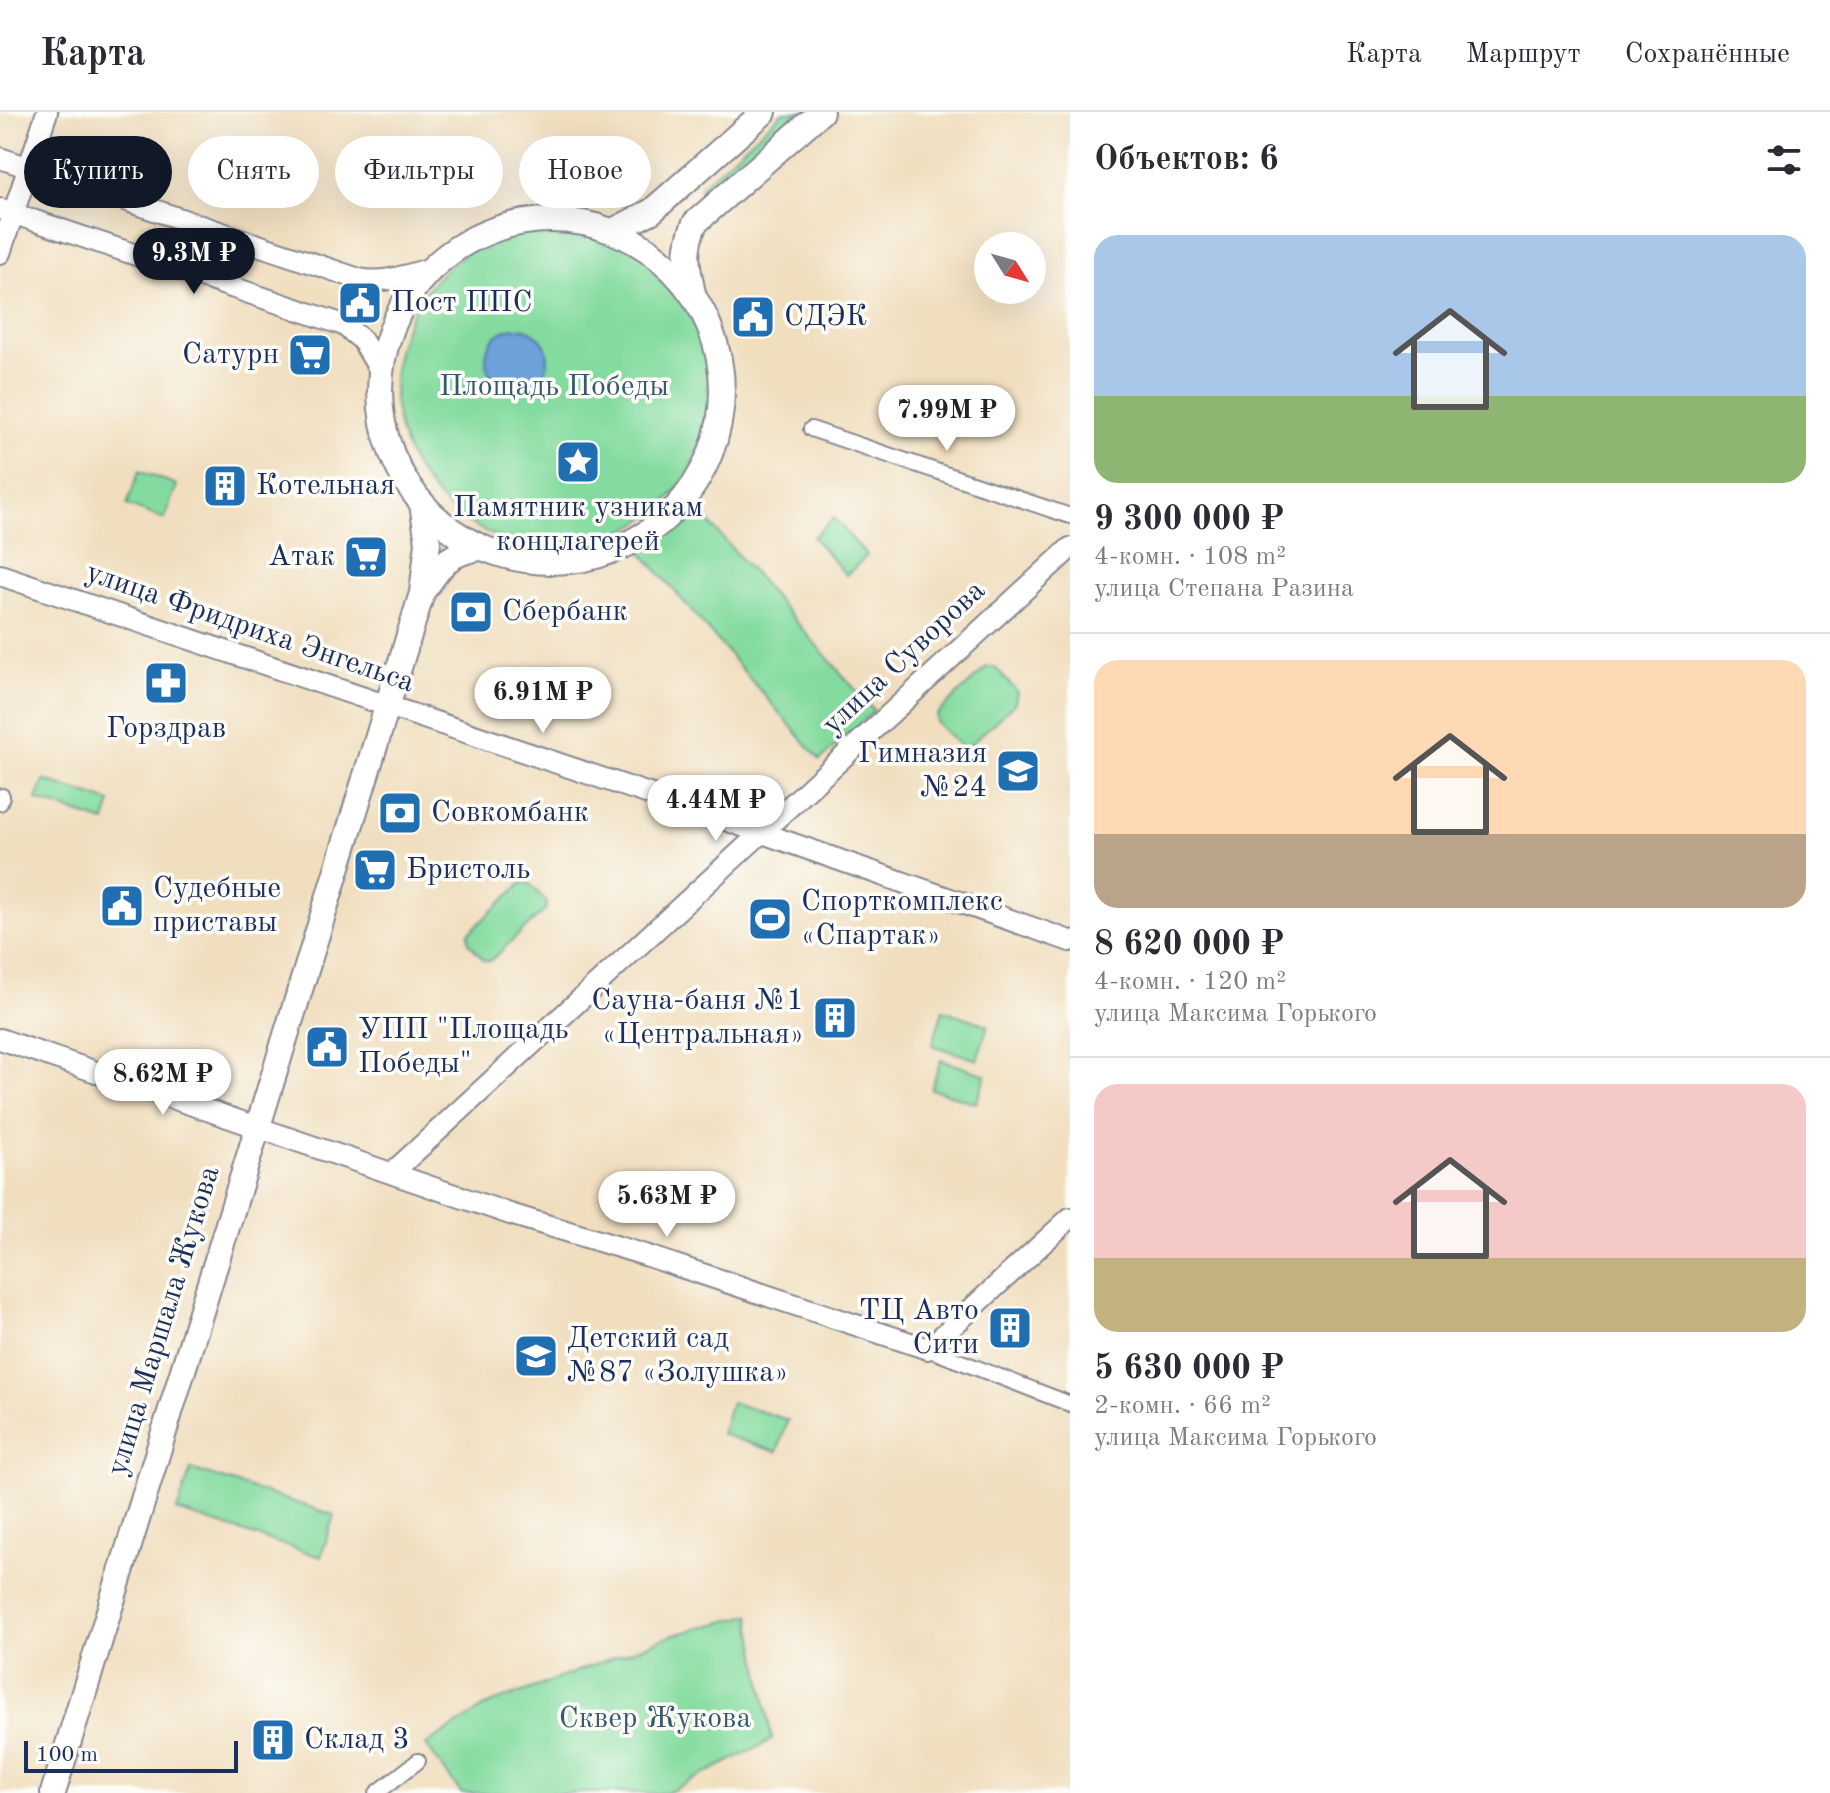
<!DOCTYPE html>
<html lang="ru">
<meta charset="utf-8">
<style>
body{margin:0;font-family:"Old Standard TT",serif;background:#f2f2f3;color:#2b2b33;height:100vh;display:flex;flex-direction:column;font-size:30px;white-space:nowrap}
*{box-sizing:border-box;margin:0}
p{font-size:26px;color:#7c7c81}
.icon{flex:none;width:44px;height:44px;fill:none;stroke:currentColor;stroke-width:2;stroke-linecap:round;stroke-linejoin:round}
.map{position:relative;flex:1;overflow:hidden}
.drawer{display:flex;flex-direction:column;background:#fff;width:760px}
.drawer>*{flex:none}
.banner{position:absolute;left:24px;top:24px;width:760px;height:72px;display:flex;gap:16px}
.needle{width:52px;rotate:127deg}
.tools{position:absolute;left:974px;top:120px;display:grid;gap:16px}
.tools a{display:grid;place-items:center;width:72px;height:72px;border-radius:50%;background:#fff;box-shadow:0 8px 32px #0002;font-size:40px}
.scale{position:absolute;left:24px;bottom:20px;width:214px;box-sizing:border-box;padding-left:8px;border:4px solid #1b2f5e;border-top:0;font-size:22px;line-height:28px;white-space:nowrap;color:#1b2f5e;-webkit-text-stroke:6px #fdfcf7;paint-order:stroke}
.price{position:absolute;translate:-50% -68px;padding:0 18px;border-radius:28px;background:#fff;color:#222;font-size:26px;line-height:52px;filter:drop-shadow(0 2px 4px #0008)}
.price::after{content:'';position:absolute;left:50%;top:48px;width:24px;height:18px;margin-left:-12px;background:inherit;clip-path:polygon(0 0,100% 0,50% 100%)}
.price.active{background:#111827;color:#fff}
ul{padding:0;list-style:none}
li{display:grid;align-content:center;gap:16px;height:424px;padding:0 24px}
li+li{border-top:2px solid #e1e1e2}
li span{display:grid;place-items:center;height:248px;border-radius:24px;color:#555}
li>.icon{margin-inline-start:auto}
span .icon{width:144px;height:144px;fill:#fffc;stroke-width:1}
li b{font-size:34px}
h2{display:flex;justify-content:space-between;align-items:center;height:96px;padding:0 24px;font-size:34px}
.chip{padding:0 28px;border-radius:36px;background:#fff;box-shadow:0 8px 32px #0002;font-size:28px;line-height:72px}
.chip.active{background:#111827;color:#fff}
header{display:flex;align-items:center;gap:48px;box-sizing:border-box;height:112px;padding:0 40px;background:#fff;border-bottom:2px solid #e1e1e2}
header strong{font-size:38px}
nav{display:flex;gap:44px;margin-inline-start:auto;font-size:28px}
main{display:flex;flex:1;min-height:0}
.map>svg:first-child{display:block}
</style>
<header>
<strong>Карта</strong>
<nav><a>Карта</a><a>Маршрут</a><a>Сохранённые</a></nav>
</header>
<main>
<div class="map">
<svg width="1070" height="1681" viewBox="0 0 1070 1681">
<rect width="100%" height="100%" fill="#fdfcf7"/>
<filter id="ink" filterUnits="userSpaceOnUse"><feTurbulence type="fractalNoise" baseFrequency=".0125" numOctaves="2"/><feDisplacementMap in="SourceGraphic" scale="16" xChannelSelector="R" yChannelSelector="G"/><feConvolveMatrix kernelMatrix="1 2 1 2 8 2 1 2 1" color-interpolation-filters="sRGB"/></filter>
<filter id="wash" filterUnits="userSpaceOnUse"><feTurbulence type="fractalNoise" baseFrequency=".006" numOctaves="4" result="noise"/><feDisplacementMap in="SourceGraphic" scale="32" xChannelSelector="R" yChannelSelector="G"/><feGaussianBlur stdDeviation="1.8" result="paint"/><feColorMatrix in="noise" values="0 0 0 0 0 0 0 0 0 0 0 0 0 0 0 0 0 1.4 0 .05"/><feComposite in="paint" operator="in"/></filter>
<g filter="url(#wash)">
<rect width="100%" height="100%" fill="#f0debe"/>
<path fill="#83db9f" stroke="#4f857e" stroke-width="2" d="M783,0h25l-97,88 -11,-13z
M394 275a160 160 0 1 1 320 0a160 160 0 1 1-320 0Z
M139,359l38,14 -13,34 -37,-14z
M694,393l180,206 -54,49 -179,-208 40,-30z
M834,406l33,38 -21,19 -33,-38z
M987,555h8l22,25 -2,11 -47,44 -8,-1 -24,-24 1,-8z
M44,668l67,22 -6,20 -68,-22z
M522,771l8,1 17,18 -1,7 -56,52 -6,-1 -15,-17 -1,-9z
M943,898l45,15 -11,35 -45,-15z
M941,948l45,15 -10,28 -45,-14z
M731,1290l57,18 -11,32 -56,-18z
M191,1357l143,46 -13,42 -144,-46z
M750,1503l22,125 -105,53h-206l-35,-48 62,-40 185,-70z"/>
<path fill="#6ea1d9" stroke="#44689c" stroke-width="2" d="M486 247a31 31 0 1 1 62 0a31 31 0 1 1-62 0Z"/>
</g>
<g filter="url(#ink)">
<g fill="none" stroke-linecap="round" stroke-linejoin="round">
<g stroke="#86868e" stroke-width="18">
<path id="street" d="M811,317l259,87
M0,691l2,-7
M928,1237l142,55
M377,1681l41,-32"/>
</g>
<g stroke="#86868e" stroke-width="24">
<path id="secondary" d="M0,46l359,121c26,5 48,-4 73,-11
M0,97l344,116 18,15 19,32
M0,141l47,-141
M0,463l711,240 359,126
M0,927l510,175 135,41 283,94 142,-131
M392,1061l678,-625"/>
</g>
<g stroke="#86868e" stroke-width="28">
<path id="primary" d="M380 279a171 171 0 1 1 342 0a171 171 0 1 1-342 0Z
M613,119l39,-20 112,-99
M693,181c-6,-28 -10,-43 2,-70l126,-111
M423,479c19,-26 24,-38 58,-43
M53,1681l369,-1200 6,-51 -6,-38"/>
</g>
<use href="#street" stroke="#fff" stroke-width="14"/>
<use href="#secondary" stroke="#fff" stroke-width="20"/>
<use href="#primary" stroke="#fff" stroke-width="24"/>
</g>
</g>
<defs>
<g id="civic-square" transform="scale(2.3)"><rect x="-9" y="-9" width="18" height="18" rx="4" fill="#1f6fb2" stroke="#fdfcf7"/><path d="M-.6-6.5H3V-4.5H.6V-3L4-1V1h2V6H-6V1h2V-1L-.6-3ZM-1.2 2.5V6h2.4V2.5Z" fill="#fff"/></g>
<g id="supermarket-square" transform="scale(2.3)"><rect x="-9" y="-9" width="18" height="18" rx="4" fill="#1f6fb2" stroke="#fdfcf7"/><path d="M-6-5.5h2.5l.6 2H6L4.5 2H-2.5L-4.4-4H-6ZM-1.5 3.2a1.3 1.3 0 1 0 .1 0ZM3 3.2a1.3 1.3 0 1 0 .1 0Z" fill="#fff"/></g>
<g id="sight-square" transform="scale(2.3)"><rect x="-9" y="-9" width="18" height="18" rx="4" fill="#1f6fb2" stroke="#fdfcf7"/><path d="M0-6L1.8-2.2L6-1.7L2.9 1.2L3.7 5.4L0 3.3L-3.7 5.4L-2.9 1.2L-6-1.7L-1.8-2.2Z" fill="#fff"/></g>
<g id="building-square" transform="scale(2.3)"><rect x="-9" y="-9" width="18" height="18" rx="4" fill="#1f6fb2" stroke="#fdfcf7"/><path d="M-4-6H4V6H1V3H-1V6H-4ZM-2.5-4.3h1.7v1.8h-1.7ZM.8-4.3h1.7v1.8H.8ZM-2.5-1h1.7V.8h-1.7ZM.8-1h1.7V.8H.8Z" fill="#fff"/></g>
<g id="bank-square" transform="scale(2.3)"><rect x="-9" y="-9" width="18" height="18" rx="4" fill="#1f6fb2" stroke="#fdfcf7"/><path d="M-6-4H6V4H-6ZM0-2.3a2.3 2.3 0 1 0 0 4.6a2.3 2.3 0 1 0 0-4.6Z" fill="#fff"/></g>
<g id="pharmacy-square" transform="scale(2.3)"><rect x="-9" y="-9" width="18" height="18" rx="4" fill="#1f6fb2" stroke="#fdfcf7"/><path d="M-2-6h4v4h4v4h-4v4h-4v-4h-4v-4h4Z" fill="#fff"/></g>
<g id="school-square" transform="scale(2.3)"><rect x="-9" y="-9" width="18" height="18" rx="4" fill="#1f6fb2" stroke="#fdfcf7"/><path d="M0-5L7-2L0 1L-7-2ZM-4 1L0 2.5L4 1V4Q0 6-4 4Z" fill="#fff"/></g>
<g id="stadium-square" transform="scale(2.3)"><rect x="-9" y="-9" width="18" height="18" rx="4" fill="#1f6fb2" stroke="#fdfcf7"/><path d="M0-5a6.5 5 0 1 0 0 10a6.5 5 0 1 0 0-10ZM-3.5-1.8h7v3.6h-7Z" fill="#fff"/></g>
</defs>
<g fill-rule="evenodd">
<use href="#civic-square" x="360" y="191"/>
<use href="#civic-square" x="753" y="205"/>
<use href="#supermarket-square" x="310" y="243"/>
<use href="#sight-square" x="578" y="350"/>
<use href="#building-square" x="225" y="374"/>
<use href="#supermarket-square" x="366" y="445"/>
<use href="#bank-square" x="471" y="500"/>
<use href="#pharmacy-square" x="166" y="571"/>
<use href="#school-square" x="1018" y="659"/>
<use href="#bank-square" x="400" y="701"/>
<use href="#supermarket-square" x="375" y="758"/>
<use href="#civic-square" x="122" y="794"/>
<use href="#stadium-square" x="770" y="807"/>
<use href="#building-square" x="835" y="906"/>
<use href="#civic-square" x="327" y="935"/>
<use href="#building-square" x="1010" y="1216"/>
<use href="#school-square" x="536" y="1244"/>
<use href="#building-square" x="273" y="1628"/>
</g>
<g text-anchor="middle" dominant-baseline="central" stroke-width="7" stroke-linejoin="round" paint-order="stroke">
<g font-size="30" fill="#1b2f5e" stroke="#fdfcf7" text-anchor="start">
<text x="391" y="191">Пост ППС</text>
<text x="784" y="205">СДЭК</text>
<text x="279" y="243" text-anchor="end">Сатурн</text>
<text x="256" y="374">Котельная</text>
<text x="578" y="396" text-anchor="middle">Памятник узникам<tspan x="578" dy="34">концлагерей</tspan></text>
<text x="335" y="445" text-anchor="end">Атак</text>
<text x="502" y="500">Сбербанк</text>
<text x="166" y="617" text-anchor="middle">Горздрав</text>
<text x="987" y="642" text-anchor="end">Гимназия<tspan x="987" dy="34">№24</tspan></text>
<text x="431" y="701">Совкомбанк</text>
<text x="406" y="758">Бристоль</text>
<text x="153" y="777">Судебные<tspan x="153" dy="34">приставы</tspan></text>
<text x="801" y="790">Спорткомплекс<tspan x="801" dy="34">«Спартак»</tspan></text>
<text x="804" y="889" text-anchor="end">Сауна-баня №1<tspan x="804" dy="34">«Центральная»</tspan></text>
<text x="358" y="918">УПП "Площадь<tspan x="358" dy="34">Победы"</tspan></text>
<text x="979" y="1199" text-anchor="end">ТЦ Авто<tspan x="979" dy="34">Сити</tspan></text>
<text x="567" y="1227">Детский сад<tspan x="567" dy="34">№87 «Золушка»</tspan></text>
<text x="304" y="1628">Склад 3</text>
</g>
<g font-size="30" fill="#355a6e" stroke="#fdfcf7">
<text x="554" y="275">Площадь Победы</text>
<text x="655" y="1607">Сквер Жукова</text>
</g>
<g font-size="30" fill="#1b2f5e" stroke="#fdfcf7">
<text transform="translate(250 516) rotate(19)">улица Фридриха Энгельса</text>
<text transform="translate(904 546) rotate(-43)">улица Суворова</text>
<text transform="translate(164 1209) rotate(-73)">улица Маршала Жукова</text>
</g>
</g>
</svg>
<div class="tools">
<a><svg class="needle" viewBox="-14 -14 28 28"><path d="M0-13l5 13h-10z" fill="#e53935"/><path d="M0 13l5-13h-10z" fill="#7c7c81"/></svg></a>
</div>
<div class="scale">100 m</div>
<b class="price active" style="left:194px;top:184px">9.3M ₽</b>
<b class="price" style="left:947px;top:341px">7.99M ₽</b>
<b class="price" style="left:543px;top:623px">6.91M ₽</b>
<b class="price" style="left:716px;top:731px">4.44M ₽</b>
<b class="price" style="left:163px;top:1005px">8.62M ₽</b>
<b class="price" style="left:667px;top:1127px">5.63M ₽</b>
<div class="banner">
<a class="chip active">Купить</a>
<a class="chip">Снять</a>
<a class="chip">Фильтры</a>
<a class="chip">Новое</a>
</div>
</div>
<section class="drawer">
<h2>Объектов: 6<svg class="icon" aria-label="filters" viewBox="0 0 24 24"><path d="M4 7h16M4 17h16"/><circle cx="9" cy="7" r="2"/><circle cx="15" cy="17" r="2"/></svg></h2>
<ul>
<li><span style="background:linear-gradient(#a9c7e8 65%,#8fb573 0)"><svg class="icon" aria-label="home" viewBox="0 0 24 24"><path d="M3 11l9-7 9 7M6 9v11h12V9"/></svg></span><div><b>9 300 000 ₽</b><p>4-комн. · 108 m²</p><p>улица Степана Разина</p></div></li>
<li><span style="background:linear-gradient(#ffd9b3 70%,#b9a48a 0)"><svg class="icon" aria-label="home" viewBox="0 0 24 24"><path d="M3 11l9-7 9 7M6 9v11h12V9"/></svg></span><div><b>8 620 000 ₽</b><p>4-комн. · 120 m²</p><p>улица Максима Горького</p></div></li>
<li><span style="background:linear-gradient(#f6c9c9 70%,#c2b280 0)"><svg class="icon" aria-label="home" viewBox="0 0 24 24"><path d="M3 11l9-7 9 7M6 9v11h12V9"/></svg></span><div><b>5 630 000 ₽</b><p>2-комн. · 66 m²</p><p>улица Максима Горького</p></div></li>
</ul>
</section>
</main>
